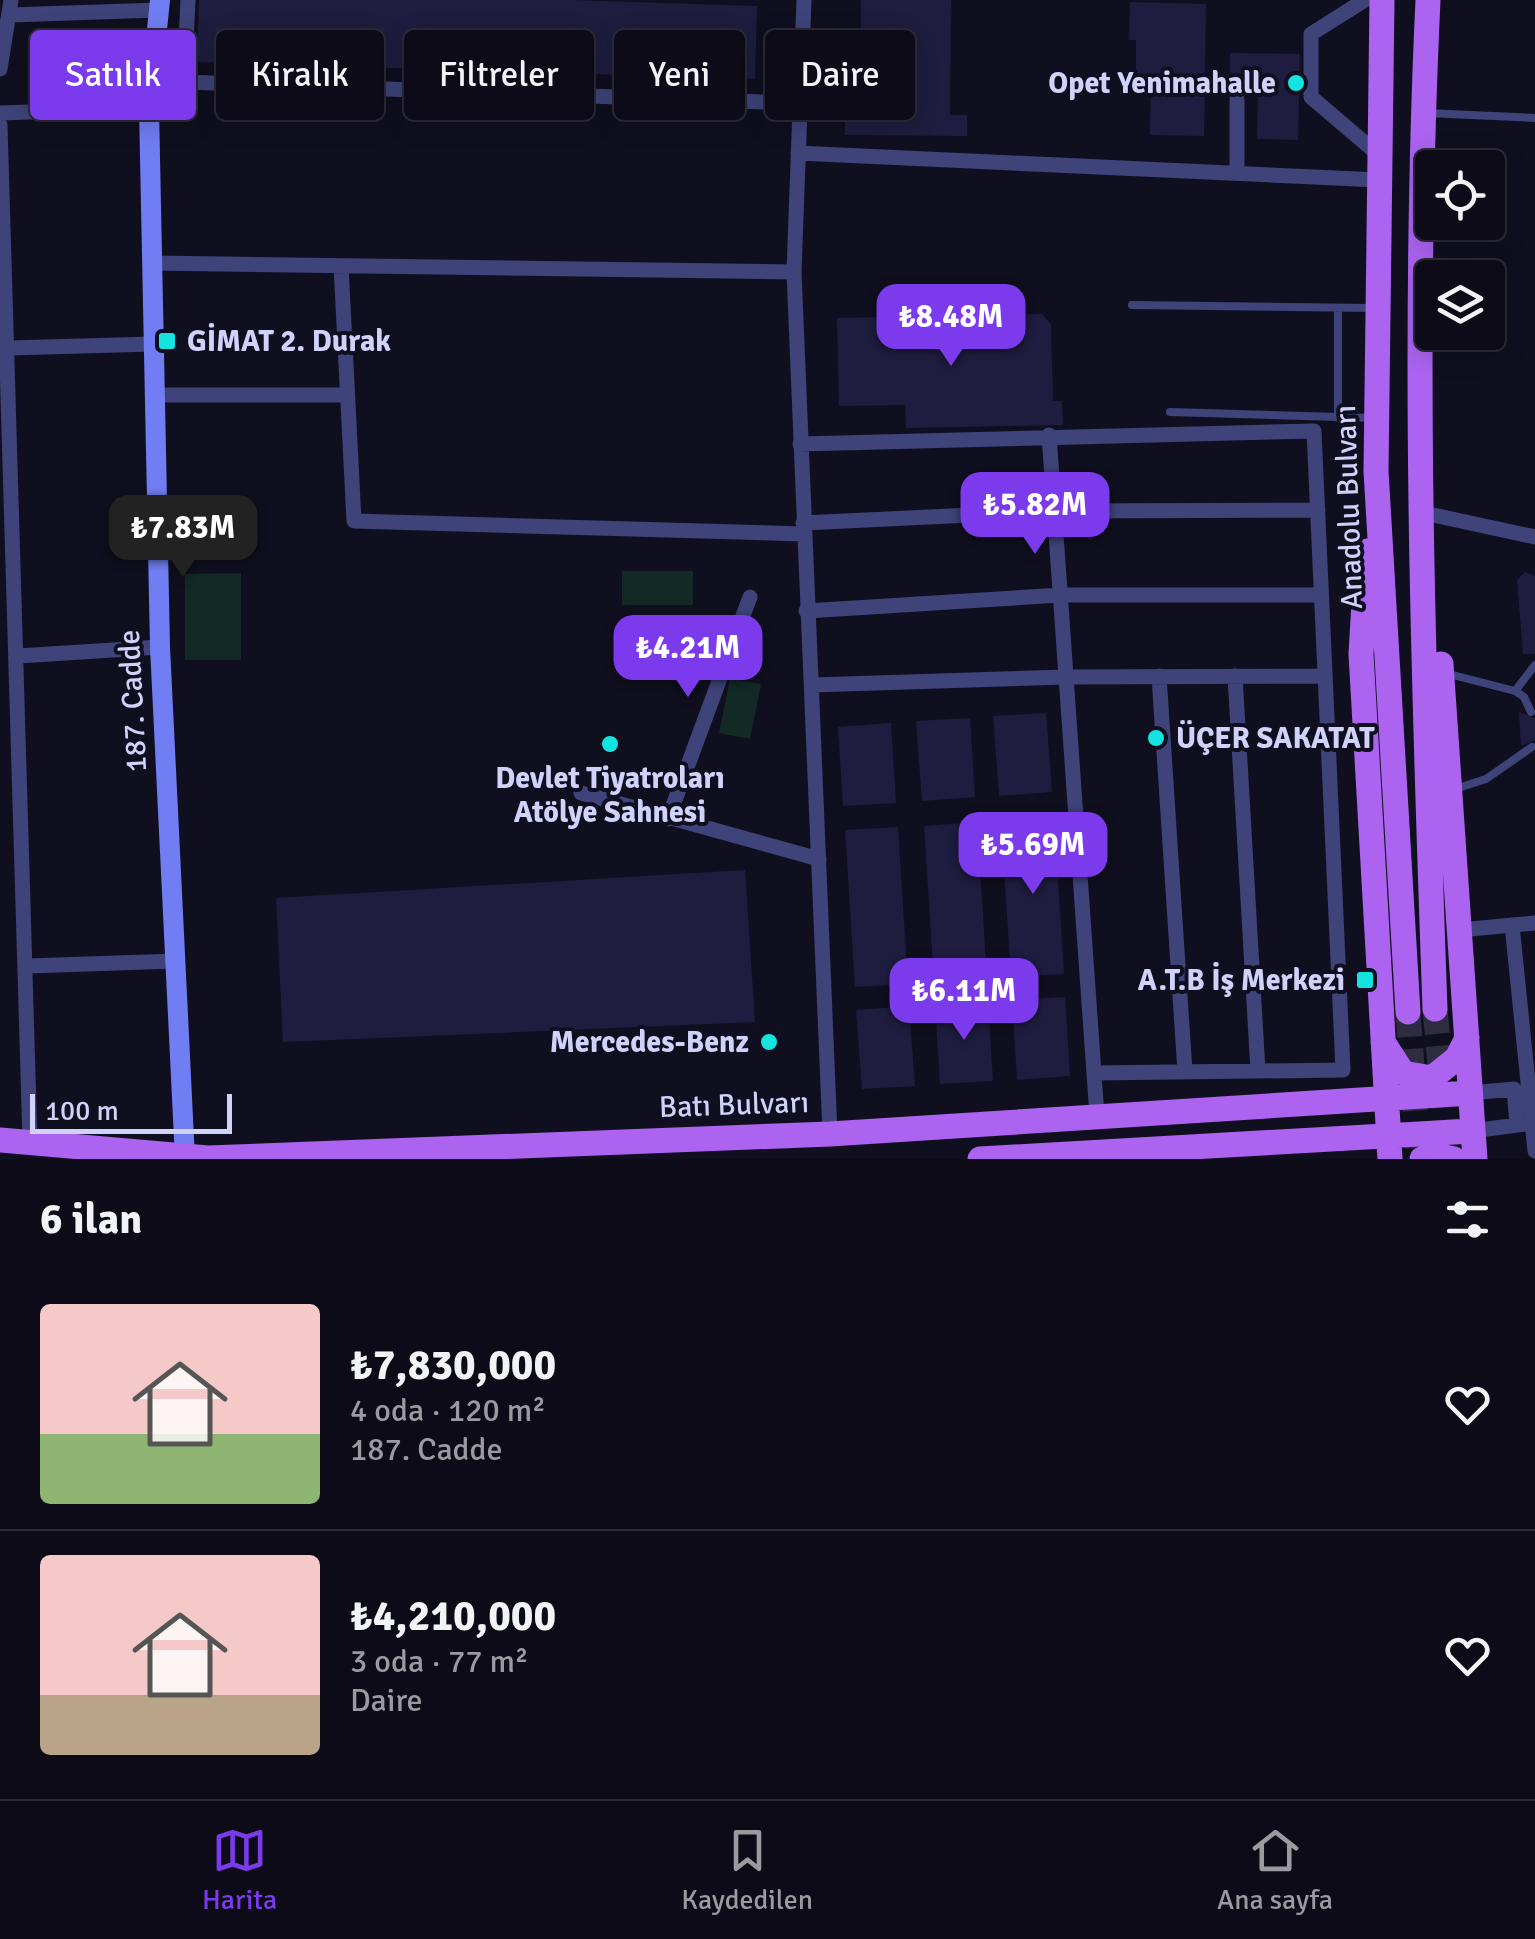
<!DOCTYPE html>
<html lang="tr">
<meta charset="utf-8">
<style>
body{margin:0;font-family:Signika,sans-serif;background:#151420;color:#f1f3f6;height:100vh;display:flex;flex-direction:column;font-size:38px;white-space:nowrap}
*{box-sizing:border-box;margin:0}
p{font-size:32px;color:#9a9ba1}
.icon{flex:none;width:55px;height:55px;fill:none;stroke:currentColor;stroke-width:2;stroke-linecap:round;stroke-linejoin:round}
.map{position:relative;height:1159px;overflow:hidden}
.side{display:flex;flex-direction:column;background:#0c0b17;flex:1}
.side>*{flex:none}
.top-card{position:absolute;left:30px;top:30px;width:1000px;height:90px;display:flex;gap:20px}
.fabs{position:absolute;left:1415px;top:150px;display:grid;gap:20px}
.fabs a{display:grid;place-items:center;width:90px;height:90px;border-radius:10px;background:#0c0b17;box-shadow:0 5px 25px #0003,0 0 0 2px #2c2b36;font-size:50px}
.scale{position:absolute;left:30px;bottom:25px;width:202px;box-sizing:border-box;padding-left:10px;border:5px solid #d1d2fb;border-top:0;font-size:28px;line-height:35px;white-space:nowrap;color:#d1d2fb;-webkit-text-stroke:8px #100f1f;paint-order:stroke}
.price{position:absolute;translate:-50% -85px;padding:0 22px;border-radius:20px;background:#7c3aed;color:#fff;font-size:32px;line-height:65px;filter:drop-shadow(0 2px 5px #0008)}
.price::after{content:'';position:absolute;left:50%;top:60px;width:30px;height:22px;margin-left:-15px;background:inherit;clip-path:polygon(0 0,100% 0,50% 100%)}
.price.selected{background:#222;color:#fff}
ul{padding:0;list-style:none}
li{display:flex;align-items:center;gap:30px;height:250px;padding:0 40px}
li+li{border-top:2px solid #2c2b36}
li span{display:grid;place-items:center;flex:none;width:280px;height:200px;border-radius:10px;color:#555}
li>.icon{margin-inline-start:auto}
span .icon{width:120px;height:120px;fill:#fffc;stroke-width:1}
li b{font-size:42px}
h2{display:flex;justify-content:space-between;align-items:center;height:120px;padding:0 40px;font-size:42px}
.tag{padding:0 35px;border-radius:10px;background:#0c0b17;box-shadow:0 5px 25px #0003,0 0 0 2px #2c2b36;font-size:35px;line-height:90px}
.tag.selected{background:#7c3aed;color:#fff}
.tabs{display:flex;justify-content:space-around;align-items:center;height:140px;border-top:2px solid #2c2b36;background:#0c0b17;font-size:28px;color:#9a9ba1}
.tabs a{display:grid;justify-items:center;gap:5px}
.tabs .selected{color:#7c3aed}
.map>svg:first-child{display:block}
</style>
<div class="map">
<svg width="1535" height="1159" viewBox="0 0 1535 1159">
<rect width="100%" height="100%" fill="#100f1f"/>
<path fill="#122925" d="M622,571h71v34h-71z
M241,573v87h-56v-86z
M730,678l31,6 -11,55 -31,-6z"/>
<path fill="#1f1d3f" d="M199,0h372l186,6 -2,73 -558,-17z
M861,0h90l-1,115h17v21l-122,-1v-21h15z
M1130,2l76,2 -2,132 -54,-1 1,-57h-15v-38h-7z
M1230,53l70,1 -2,86 -41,-1 1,-46 -28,-2z
M1042,314l9,11 2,76h9l1,24 -157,3 -1,-23 -66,1 -2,-88z
M1525,572l10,4v78h-12l-6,-74z
M1519,712l16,6v22l-14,6z
M1046,713l6,79 -53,4 -6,-80z
M970,718l5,79 -53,4 -6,-80z
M891,723l5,80 -53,3 -5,-79z
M1054,817l10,157 -53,3 -10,-156z
M977,822l10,156 -53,4 -10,-156z
M898,827l10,157 -53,3 -10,-157z
M745,870l10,152 -472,20 -7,-144z
M1065,997l5,79 -53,4 -5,-80z
M988,1002l5,79 -53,3 -5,-79z
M909,1006l6,80 -53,3 -6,-79z"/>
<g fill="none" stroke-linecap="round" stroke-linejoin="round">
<path stroke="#2d2c40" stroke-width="25" stroke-dasharray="25 12" stroke-linecap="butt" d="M1435,1009l13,145
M1408,1012l11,147"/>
<path stroke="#3e437a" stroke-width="8" d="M1427,113l108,5
M1132,305l240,3
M1170,412l202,6
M1338,418v-107
M1445,673l70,18 9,6 7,15
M1515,691l20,-26
M1455,789l31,-10 46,-32"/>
<path stroke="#3e437a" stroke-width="15" d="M188,0l-4,82 580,20
M804,0l-10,272 36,862
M1365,0l-54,34v63l68,58
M9,15l150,-5
M0,69l11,-69
M0,113l149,-5
M0,125l30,1017
M798,153l581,27
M1237,173v-74
M152,263l642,9
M341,266l13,255 450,13
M9,348l144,-4
M154,395h193
M1049,435l48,681
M800,444l514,-13 29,639 -248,3
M1424,513l111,24
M803,523l252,-12 263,-1
M806,611l255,-16h260
M18,656l142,-9
M1159,676l26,396
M1235,676l23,395
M812,685l254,-8 259,-1
M581,793l238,66
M668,819l82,-222
M1512,925l23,226
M1460,930l75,-7
M28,966l147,-5
M1470,1093l44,-4 3,36
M1472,1131l54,-7"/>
<path stroke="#717df2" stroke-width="20" d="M160,0l-11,108 11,539 25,512"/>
<path stroke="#ab63f0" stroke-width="25" d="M1382,0l-6,471 32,541
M1428,0c-16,335 -5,673 7,1009
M1367,551l-6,103 29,505
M1441,664l34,495
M1383,1042l20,31 29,5 25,-20 10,-20
M0,1140l208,18 622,-24 640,-41
M980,1159l492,-28
M1422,1159l13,-4 19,4"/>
</g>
<g fill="#15e3df" stroke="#100f1f" stroke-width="4">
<circle cx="1296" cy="83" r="10"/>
<rect x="157" y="331" width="20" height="20" rx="5"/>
<circle cx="1156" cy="738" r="10"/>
<circle cx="610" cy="744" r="10"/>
<rect x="1355" y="970" width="20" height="20" rx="5"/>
<circle cx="769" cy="1042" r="10"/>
</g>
<g text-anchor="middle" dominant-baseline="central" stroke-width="8" stroke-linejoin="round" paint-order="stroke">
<g font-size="30" font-weight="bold" fill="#d1d2fb" stroke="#100f1f" text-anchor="end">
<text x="1276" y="83">Opet Yenimahalle</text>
<text x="187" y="341" text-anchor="start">GİMAT 2. Durak</text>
<text x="1176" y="738" text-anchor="start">ÜÇER SAKATAT</text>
<text x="610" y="778" text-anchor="middle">Devlet Tiyatroları<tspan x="610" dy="34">Atölye Sahnesi</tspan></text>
<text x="1345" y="980">A.T.B İş Merkezi</text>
<text x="749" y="1042">Mercedes-Benz</text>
</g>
<g font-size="30" fill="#d1d2fb" stroke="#100f1f">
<text transform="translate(1349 507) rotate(-92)">Anadolu Bulvarı</text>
<text transform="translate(133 701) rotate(-93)">187. Cadde</text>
<text transform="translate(734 1105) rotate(-2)">Batı Bulvarı</text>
</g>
</g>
</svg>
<div class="fabs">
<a><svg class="icon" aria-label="locate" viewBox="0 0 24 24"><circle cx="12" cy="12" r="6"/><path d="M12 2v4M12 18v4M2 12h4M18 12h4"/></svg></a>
<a><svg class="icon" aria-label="layers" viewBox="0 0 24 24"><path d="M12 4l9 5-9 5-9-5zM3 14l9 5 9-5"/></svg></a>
</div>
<div class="scale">100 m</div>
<b class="price" style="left:951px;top:369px">₺8.48M</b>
<b class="price" style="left:1035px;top:557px">₺5.82M</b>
<b class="price selected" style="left:183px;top:580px">₺7.83M</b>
<b class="price" style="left:688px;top:700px">₺4.21M</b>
<b class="price" style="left:1033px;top:897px">₺5.69M</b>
<b class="price" style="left:964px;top:1043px">₺6.11M</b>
<div class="top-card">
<a class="tag selected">Satılık</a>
<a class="tag">Kiralık</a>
<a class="tag">Filtreler</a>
<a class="tag">Yeni</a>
<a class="tag">Daire</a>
</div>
</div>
<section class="side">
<h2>6 ilan<svg class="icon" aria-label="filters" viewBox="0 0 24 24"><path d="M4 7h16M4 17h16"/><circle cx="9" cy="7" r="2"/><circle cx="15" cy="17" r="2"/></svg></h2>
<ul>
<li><span style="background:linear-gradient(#f6c9c9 65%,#8fb573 0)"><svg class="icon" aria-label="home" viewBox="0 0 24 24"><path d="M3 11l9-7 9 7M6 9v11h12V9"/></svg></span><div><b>₺7,830,000</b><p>4 oda · 120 m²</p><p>187. Cadde</p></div><svg class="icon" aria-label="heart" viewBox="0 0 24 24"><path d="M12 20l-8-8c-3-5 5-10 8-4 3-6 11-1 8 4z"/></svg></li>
<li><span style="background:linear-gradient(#f6c9c9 70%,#b9a48a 0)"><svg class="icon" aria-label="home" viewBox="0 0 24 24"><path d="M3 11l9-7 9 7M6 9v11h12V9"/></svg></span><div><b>₺4,210,000</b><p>3 oda · 77 m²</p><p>Daire</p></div><svg class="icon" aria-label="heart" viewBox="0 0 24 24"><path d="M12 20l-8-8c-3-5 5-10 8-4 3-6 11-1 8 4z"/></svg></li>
</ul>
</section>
<nav class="tabs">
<a class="selected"><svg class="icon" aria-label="map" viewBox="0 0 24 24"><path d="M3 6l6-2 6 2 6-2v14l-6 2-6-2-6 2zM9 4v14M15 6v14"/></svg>Harita</a>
<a><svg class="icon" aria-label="saved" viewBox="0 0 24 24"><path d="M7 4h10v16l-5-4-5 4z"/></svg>Kaydedilen</a>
<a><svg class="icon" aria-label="home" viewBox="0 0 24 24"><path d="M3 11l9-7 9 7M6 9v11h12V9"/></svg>Ana sayfa</a>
</nav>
